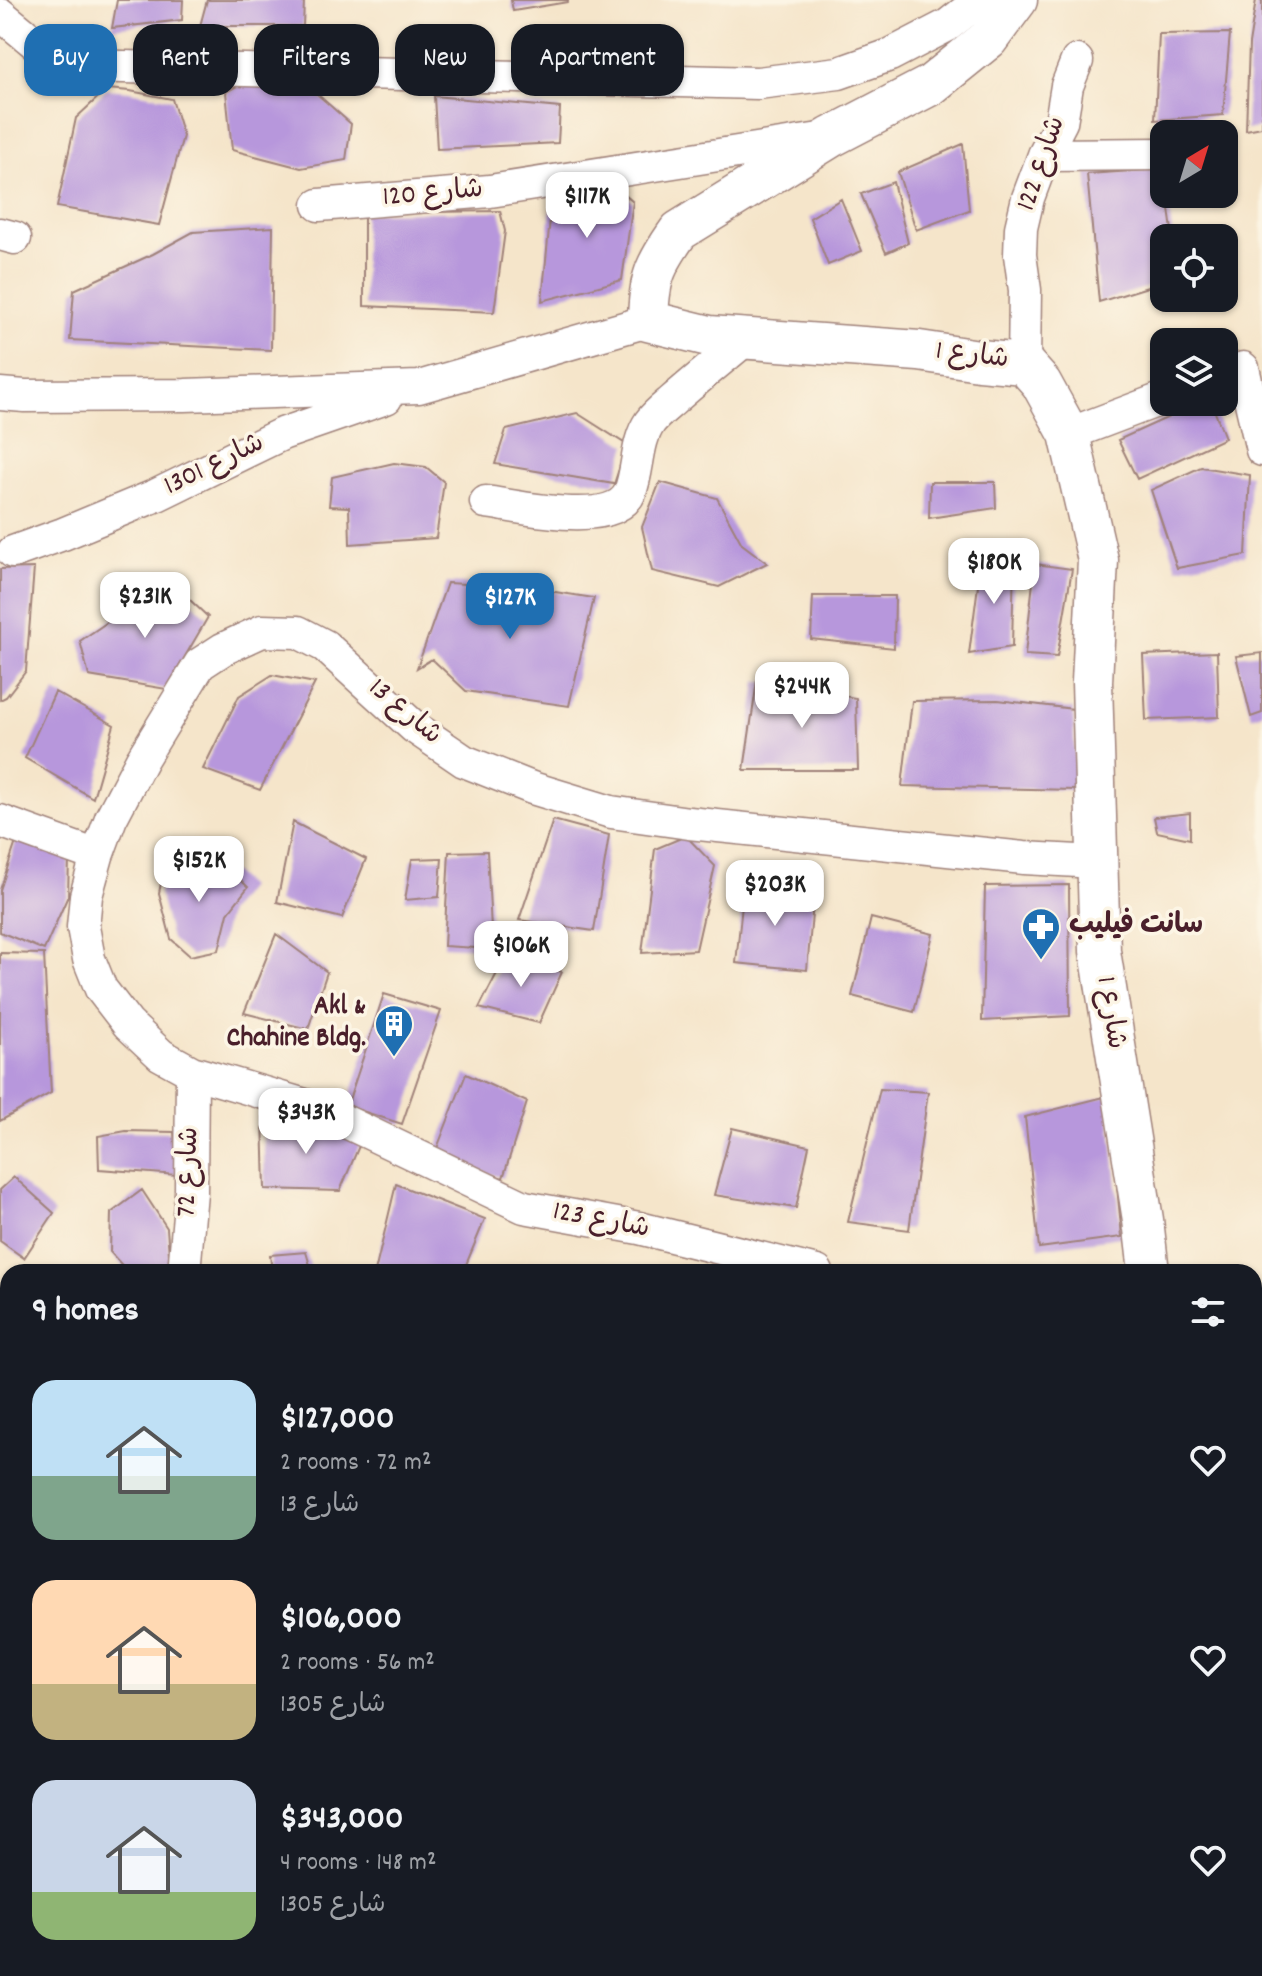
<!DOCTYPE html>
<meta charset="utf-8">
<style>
body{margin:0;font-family:Dekko,"Playpen Sans Arabic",sans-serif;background:#242831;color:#f1f3f6;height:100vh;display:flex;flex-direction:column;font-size:30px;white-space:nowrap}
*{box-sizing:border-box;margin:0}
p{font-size:26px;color:#9ea1a6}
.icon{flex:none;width:44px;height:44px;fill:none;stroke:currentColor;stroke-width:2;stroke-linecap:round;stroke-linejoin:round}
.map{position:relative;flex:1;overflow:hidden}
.panel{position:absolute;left:0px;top:1264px;width:1262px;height:712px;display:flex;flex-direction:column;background:#171b24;border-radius:24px 24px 0 0;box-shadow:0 2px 6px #0004}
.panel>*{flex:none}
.top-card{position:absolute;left:24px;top:24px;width:800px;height:72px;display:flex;gap:16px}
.needle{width:52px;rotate:38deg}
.fabs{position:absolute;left:1150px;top:120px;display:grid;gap:16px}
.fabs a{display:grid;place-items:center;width:88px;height:88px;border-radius:16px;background:#171b24;box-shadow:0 2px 6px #0004;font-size:40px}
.price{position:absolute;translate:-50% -68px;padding:0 18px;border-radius:16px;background:#fff;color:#222;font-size:26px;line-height:52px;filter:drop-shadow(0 2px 4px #0008)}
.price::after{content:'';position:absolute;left:50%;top:48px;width:24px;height:18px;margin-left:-12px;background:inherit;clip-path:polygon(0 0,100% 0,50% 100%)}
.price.on{background:#1f6fb2;color:#fff}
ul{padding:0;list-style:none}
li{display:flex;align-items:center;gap:24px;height:200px;padding:0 32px}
li span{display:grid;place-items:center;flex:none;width:224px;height:160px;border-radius:24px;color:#555}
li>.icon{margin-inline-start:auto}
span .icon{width:96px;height:96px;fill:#fffc;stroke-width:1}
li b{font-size:34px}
h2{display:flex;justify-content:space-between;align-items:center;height:96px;padding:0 32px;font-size:34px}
.chip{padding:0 28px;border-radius:24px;background:#171b24;box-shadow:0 2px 6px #0004;font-size:28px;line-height:72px}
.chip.on{background:#1f6fb2;color:#fff}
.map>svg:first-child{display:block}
</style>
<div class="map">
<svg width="1262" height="1976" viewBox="0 0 1262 1976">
<rect width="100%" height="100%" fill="#fcf5e5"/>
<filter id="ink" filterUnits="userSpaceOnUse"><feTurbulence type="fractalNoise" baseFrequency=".0125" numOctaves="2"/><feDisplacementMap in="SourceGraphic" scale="16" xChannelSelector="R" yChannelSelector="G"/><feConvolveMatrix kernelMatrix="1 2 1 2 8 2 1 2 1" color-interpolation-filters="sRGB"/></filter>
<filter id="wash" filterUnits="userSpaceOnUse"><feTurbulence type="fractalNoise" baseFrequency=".006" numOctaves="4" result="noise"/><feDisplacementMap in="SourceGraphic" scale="32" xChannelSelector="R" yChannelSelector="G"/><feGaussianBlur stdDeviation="1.8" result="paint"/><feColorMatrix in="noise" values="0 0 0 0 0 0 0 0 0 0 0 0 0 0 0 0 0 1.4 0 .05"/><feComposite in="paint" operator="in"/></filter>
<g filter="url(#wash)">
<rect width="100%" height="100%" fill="#f5e5ca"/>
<g id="blocks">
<path fill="#b797dc" d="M117,0h66l-1,20 -70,8z
M207,0h97l-1,26h-103z
M511,0h57v2l-55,9z
M1256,0h6v127l-16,3 3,-86z
M1230,33l-7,82 -68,5 4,-86z
M254,77l63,17 34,30 -5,36 -45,8 -69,-18 -6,-58z
M107,89l23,2 42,8 11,37 -24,89 -102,-18 19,-89z
M434,96l126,12 -2,35 -121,6z
M963,144l6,66 -53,20 -18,-58z
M1164,169v25h3l6,44h-9v44l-65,20 -12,-128z
M609,181l24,21 -11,78 -80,21 10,-103z
M893,182l15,61 -22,10 -25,-59z
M841,199l21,52 -34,14 -18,-47z
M500,211l5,20 -11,81 -130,-6v-93z
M273,227l-2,123 -201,-10 4,-50 79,-36 40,-22z
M1202,402h9l14,36 -88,41 -19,-39z
M577,413l50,32 -13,39 -119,-20 11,-34z
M394,463l32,4 18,15 -8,56 -86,6 -1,-37 -20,-1 3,-29z
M1201,467l49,8 -4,80 -69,13 -26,-78z
M660,482l57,16 25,46 25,19 -48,24 -67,-16 -10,-44z
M930,482h65l1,26 -67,10z
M982,555l32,3 -2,89 -43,7z
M1035,564l37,5 -15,88 -32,-2z
M34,568l-8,103 -20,26 -6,3v-131z
M172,583l36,34 -42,72 -77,-13 -9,-35 45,-31z
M447,583l76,4 71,11 -25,108 -103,-15 -34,-32 -15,9z
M813,596h82l-1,52 -83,-9z
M1217,652l2,65 -73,3 -3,-65z
M1262,653v60l-11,4 -15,-61z
M272,675l43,8 -55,107 -57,-21 36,-73z
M757,681l99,17 2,72h-114z
M55,692l59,33 -21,73 -68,-40z
M998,700l75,9 3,81 -174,-4 10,-85z
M1190,813v26l-33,-7 -3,-15z
M553,820l56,15 -15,96 -75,-11z
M293,822l73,37 -24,59 -65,-16z
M18,836l51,22 -1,38 -24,54 -44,-18v-42z
M686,836l29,30 -19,84 -54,3 13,-104z
M487,851l5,98 -48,-3 5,-94z
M166,858l34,13 19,-12 29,28 -20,26 -9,37 -29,6 -19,-17 -12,-46z
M442,858l-3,39 -34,3 7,-41z
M744,885l70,7 -7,78 -71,-7z
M1069,885l1,131 -88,5 3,-135z
M871,918l62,16 -19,78 -62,-16z
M276,934l51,38 -19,57 -64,-16z
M508,952l54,20 -23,51 -60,-15z
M0,953l44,1 7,139 -51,28z
M384,994l57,17 -39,113 -55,-18z
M466,1074l61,28 -24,76 -69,-22z
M880,1089l48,3 -19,138 -61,-8z
M1108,1096l14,141 -83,11 -14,-131z
M263,1117l50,7 49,15 -22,52 -75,-2z
M732,1128l77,18 -13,62 -82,-13z
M126,1131l48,1 3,43 -78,-6 -1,-33z
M14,1177l40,36 -30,45 -24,-17v-51z
M396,1184l89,35 -22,53h-88z
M142,1190l25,38 3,41 -13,3h-29l-18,-20 1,-39z
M306,1252l6,20h-40l-2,-17z
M0,1459l8,18v70l-8,8z
M0,1633l8,6v57l-8,8z
M1254,1919h8v57h-51l-1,-8h44z
M742,1968h88l1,8h-87z
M883,1968h107v8h-105z
M1047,1968h116l1,8h-116z"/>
</g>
</g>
<g filter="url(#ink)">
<use href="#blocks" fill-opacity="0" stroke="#a0827a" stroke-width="2"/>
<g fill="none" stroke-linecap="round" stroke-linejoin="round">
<g stroke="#a0827a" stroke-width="35">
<path id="minor" d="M0,14l46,38 37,14 675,17 81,-10 51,-18 58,-30 32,-25
M1044,155l120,-1
M319,205l171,-14 330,-52
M0,234l15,4
M1024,364l1,-74 -5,-35 1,-27 7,-30 16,-43 17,-33 6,-36 10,-25
M1243,368l19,82
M0,394l25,2 160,-1 234,-8 229,-66
M1069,434l95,-36
M486,502c31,4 128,28 144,-10 9,-23 6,-50 20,-70 6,-8 15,-15 22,-21 25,-22 50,-42 75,-63
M13,552l50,-18 94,-39 125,-61 104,-36
M0,821l97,35
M184,1272l7,-80 1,-120
M817,1272l-178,-44 -115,-21 -205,-98 -127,-37 -31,-17 -33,-31 -27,-35 -12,-30 -6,-32 3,-31 11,-40 14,-38 31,-59 58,-95 23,-15 39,-18 36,1 27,14 89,81 50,34 68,27 79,24 78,11 335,35 72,4
M0,1414l8,-8
M1254,1862l8,-1"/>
</g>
<g stroke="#a0827a" stroke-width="43">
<path id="tertiary" d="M1017,0l-29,39 -57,46 -100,52 -152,94c-25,35 -30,48 -31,90l61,15 210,15 60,9 45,4 17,19 28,51 29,126 -6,122 8,269 43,269 6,52
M1254,1680l8,28"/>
</g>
<use href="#minor" stroke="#fff" stroke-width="32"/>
<use href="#tertiary" stroke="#fff" stroke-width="40"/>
</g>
</g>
<defs>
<g id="pharmacy-pin" transform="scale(2)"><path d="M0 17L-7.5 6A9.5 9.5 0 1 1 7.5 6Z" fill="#1f6fb2" stroke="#fcf5e5"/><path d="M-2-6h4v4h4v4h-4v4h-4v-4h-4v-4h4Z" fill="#fff"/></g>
<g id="building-pin" transform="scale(2)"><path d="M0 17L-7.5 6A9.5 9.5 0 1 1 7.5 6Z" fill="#1f6fb2" stroke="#fcf5e5"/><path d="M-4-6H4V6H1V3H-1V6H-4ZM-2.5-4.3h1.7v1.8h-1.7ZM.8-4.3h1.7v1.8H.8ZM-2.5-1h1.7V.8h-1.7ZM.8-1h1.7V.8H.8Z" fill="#fff"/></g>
</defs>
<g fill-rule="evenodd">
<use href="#pharmacy-pin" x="1041" y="927"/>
<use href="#building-pin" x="394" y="1024"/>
</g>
<g text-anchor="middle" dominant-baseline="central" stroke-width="7" stroke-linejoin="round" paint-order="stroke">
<g font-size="28" fill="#4a1f2b" stroke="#fcf5e5">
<text transform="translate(1043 164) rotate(-71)">شارع 122</text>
<text transform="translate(433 195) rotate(-5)">شارع 120</text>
<text transform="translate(972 357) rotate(7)">شارع 1</text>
<text transform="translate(215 466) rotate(-26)">شارع 1301</text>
<text transform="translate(404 713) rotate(40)">شارع 13</text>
<text transform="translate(1109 1013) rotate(81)">شارع 1</text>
<text transform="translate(190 1172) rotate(-88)">شارع 72</text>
<text transform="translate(601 1222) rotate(11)">شارع 123</text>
</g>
<g font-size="28" font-weight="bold" fill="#4a1f2b" stroke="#fcf5e5" text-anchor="start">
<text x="1069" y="927">سانت فيليب</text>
<text x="366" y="1008" text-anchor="end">Akl &amp;<tspan x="366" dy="32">Chahine Bldg.</tspan></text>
</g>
</g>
</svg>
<div class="fabs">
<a><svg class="needle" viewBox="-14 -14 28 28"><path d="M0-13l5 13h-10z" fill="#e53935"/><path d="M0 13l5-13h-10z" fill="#9ea1a6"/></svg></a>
<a><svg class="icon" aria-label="locate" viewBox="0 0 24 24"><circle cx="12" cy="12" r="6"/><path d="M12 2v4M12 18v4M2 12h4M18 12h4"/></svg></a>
<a><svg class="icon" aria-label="layers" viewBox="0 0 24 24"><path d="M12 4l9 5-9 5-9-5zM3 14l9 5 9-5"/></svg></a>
</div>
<b class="price" style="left:587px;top:240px">$117K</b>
<b class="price" style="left:994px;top:606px">$180K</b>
<b class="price" style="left:145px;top:640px">$231K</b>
<b class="price on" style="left:510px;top:641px">$127K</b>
<b class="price" style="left:802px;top:730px">$244K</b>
<b class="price" style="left:199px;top:904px">$152K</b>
<b class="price" style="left:775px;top:928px">$203K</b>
<b class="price" style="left:521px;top:989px">$106K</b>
<b class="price" style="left:306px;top:1156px">$343K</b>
<div class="top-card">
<a class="chip on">Buy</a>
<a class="chip">Rent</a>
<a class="chip">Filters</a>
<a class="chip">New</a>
<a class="chip">Apartment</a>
</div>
<section class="panel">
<h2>9 homes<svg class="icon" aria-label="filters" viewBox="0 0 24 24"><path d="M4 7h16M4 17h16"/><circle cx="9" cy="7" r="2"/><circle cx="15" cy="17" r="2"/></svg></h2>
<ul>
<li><span style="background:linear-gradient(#bfe0f5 60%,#7fa58c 0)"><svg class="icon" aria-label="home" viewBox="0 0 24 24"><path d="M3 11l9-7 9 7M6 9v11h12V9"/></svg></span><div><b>$127,000</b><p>2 rooms · 72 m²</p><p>شارع 13</p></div><svg class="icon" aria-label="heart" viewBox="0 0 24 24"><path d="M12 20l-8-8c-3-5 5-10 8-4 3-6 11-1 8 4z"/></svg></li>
<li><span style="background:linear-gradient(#ffd9b3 65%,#c2b280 0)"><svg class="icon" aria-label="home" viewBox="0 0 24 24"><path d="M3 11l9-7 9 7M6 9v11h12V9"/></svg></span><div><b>$106,000</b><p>2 rooms · 56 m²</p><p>شارع 1305</p></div><svg class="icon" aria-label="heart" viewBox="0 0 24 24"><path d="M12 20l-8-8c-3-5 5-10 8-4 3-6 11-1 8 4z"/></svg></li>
<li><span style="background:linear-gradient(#c9d6e8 70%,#8fb573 0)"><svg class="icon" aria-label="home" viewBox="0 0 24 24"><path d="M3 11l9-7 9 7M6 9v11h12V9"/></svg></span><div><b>$343,000</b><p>4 rooms · 148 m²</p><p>شارع 1305</p></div><svg class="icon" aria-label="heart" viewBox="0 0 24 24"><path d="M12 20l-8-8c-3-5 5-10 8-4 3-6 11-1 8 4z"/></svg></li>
</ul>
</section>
</div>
